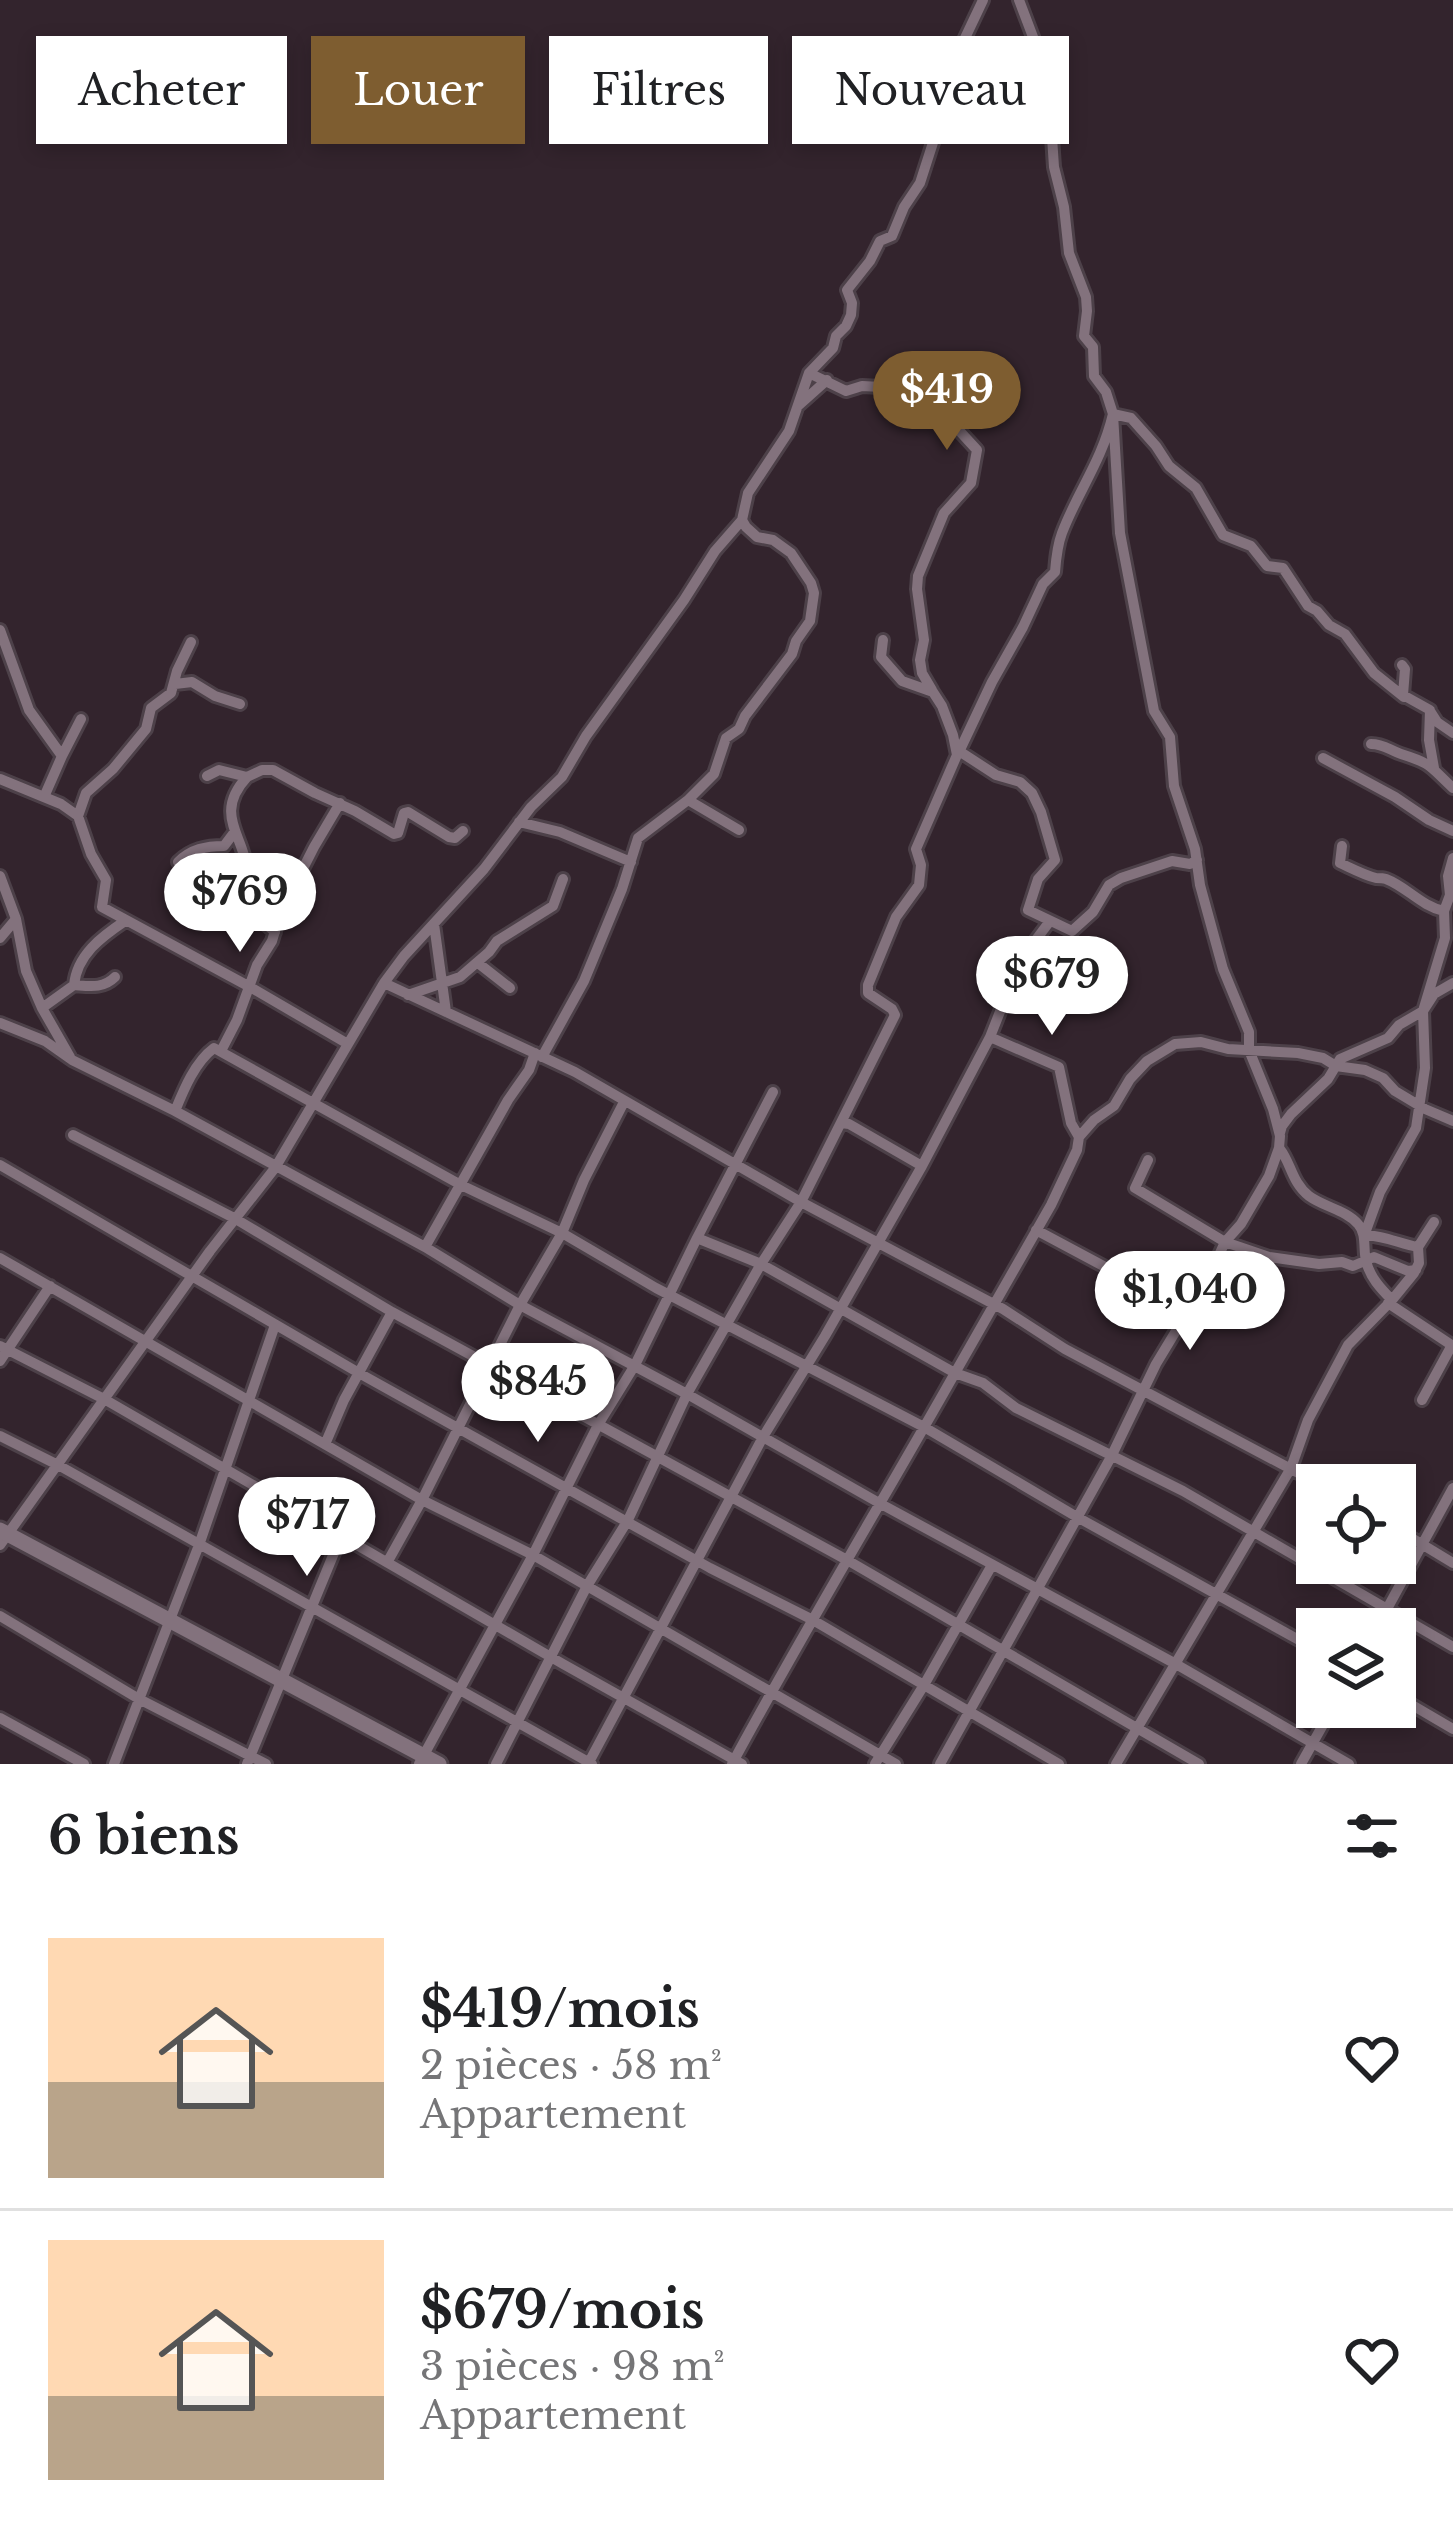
<!DOCTYPE html>
<html lang="fr">
<meta charset="utf-8">
<style>
body{margin:0;font-family:"Libre Baskerville",serif;background:#f6f6f6;color:#202124;height:100vh;display:flex;flex-direction:column;font-size:45px;white-space:nowrap}
*{box-sizing:border-box;margin:0}
p{font-size:39px;color:#757577}
.icon{flex:none;width:66px;height:66px;fill:none;stroke:currentColor;stroke-width:2;stroke-linecap:round;stroke-linejoin:round}
.map{position:relative;height:1764px;overflow:hidden}
.side{display:flex;flex-direction:column;background:#fff;flex:1}
.side>*{flex:none}
.top-card{position:absolute;left:36px;top:36px;width:1383px;height:108px;display:flex;gap:24px}
.controls{position:absolute;left:1296px;top:1464px;display:grid;gap:24px}
.controls a{display:grid;place-items:center;width:120px;height:120px;border-radius:0px;background:#fff;box-shadow:0 6px 18px #0003;font-size:60px}
.price{position:absolute;translate:-50% -102px;padding:0 27px;border-radius:42px;background:#fff;color:#222;font-size:39px;line-height:78px;filter:drop-shadow(0 3px 6px #0008)}
.price::after{content:'';position:absolute;left:50%;top:72px;width:36px;height:27px;margin-left:-18px;background:inherit;clip-path:polygon(0 0,100% 0,50% 100%)}
.price.active{background:#7e5d30;color:#fff}
ul{padding:0;list-style:none}
li{display:flex;align-items:center;gap:36px;height:300px;padding:0 48px}
li+li{border-top:3px solid #e0e0e0}
li span{display:grid;place-items:center;flex:none;width:336px;height:240px;border-radius:0px;color:#555}
li>.icon{margin-inline-start:auto}
span .icon{width:144px;height:144px;fill:#fffc;stroke-width:1}
li b{font-size:51px}
h2{display:flex;justify-content:space-between;align-items:center;height:144px;padding:0 48px;font-size:51px}
.chip{padding:0 42px;border-radius:0px;background:#fff;box-shadow:0 6px 18px #0003;font-size:42px;line-height:108px}
.chip.active{background:#7e5d30;color:#fff}
.map>svg:first-child{display:block}
</style>
<div class="map">
<svg width="1453" height="1764" viewBox="0 0 1453 1764">
<rect width="100%" height="100%" fill="#33242d"/>
<g fill="none" stroke-linecap="round" stroke-linejoin="round">
<g stroke="#4d4149" stroke-width="16">
<path id="street" d="M809,373l37,18 16,-5 38,2 16,4 16,9 45,49 -6,33 -27,30 -26,63 -1,13 7,51 -4,20 2,13 10,17
M799,405l28,-25
M0,630l29,80 33,46 -18,41
M1402,665l3,4 -2,26 27,15 -1,30 5,28
M175,684l17,-2 23,14 25,8
M1430,711l7,11 16,11
M1371,744c13,0 18,6 30,10 32,10 28,12 52,34
M959,751l37,24 24,7 12,11 9,19 14,48 -17,19 -10,31 44,21 21,-19 16,-27 12,-7 51,-17 18,3 7,-4
M958,754l34,-72 31,-55 20,-43 12,-12c1,-13 2,-26 7,-39 16,-42 40,-72 51,-119l18,4 25,28 13,20 27,22 27,47 28,11 16,20 16,2 25,38 9,5 12,14 16,9 29,39 30,24
M62,756l19,-37
M1323,758l72,39 34,23 24,11
M207,776l12,-6 28,7c-38,41 5,64 -2,100 -4,16 -16,26 -18,44
M247,777l15,-7h11l42,23 40,18 39,23 4,-1 6,-20 4,-1 41,25 6,1 8,-7
M0,779l61,25 17,12 13,38 15,26 -4,27 148,80 98,57
M688,800l51,30
M78,816l8,-23 27,-24 33,-40 5,-21 20,-15 6,-22 14,-29
M519,822l41,10 71,30
M1342,846l-2,17c11,5 24,12 36,15 3,0 7,0 10,1 21,8 35,27 58,32
M178,862c13,-13 28,-16 46,-16l9,-12
M0,876l16,43 10,52 16,37 28,49
M241,888l6,25 10,4 18,15
M434,924l12,88
M0,938l16,-19
M478,963l32,25
M384,983l191,89 226,130 202,107 62,40 256,136
M74,985c15,1 29,4 41,-8
M408,995l52,-18 29,-25 8,-11 56,-35 10,-27
M42,1008l32,-23c3,-30 27,-48 51,-64
M0,1023l45,18 27,19 103,51 250,136 95,58 167,89 194,110 293,159 175,101
M990,1037l69,30 12,56 8,14
M221,1051l16,-31 20,-55 15,-24 8,-27 34,-67 26,-44
M542,1057l42,-76 38,-92 16,-51 50,-38 26,-26 12,-36 13,-9 6,-13 47,-62 4,-13 14,-20 4,-28 -3,-10 -20,-30 -18,-13 -16,-3 -11,-10 -4,-7
M175,1111c9,-22 20,-49 39,-63l247,137 101,48 94,55 268,139 153,90 240,133
M841,1123l8,1 73,42
M1280,1133l2,-7 9,-12 37,-35 12,-20 48,-21 11,-13 24,-14 11,-17 19,-11
M73,1135l161,83 158,94 455,248 352,204
M1280,1149c11,14 12,34 29,47 15,11 37,14 49,28 9,10 5,25 8,37 4,16 14,27 26,39
M1148,1160l-13,28 90,54 44,15 50,7 23,-2 11,4 21,-9 34,14 8,-1
M0,1165l366,212 344,191 101,51 248,145
M1036,1230l86,46 63,40
M697,1238l64,26 194,109 96,-168 26,-55 2,-13 15,-17 20,-14 16,-27 17,-18 28,-17 26,-2 27,7 70,4 25,5 13,8 29,4 18,8 12,13 30,18 28,12
M425,1247l83,-147 21,-30 6,-17
M1418,1247c-18,-3 -37,-13 -54,-11l16,-44 36,-64 9,-60 -2,-57 22,-73 -1,-27 6,-16 -2,-19 5,-18
M0,1258l422,242 111,55 363,209
M1388,1303l65,43
M0,1346l104,53 459,265 179,100
M0,1361l50,-75
M1422,1400l30,-55
M0,1436l58,29 534,299
M326,1442l18,-42 48,-88
M1395,1528l58,35
M0,1545l210,-294 65,-83 109,-185 20,-27 80,-87 47,-62 31,-30 24,-41 98,-136 31,-49 27,-31 6,-27 41,-62 20,-58 24,-25 3,-12 10,-10 5,-11 1,-12 -5,-13 23,-29 10,-20 12,-5 12,-29 16,-24 19,-59 17,-67 27,-57
M388,1561l34,-61 98,-195 42,-72 22,-53 40,-78
M0,1616l139,83 127,65
M1376,1629l77,-141
M1395,1695l58,34
M0,1718l84,46
M114,1764l85,-219 76,-220
M247,1764l94,-228
M419,1764l114,-209 65,-130 37,-60 62,-127 76,-146
M496,1764l91,-178 41,-66 59,-126 74,-130 40,-62 94,-187 -3,-6 -24,-16v-8l28,-68 23,-32 2,-20 -5,-16 41,-94 -4,-20 -11,-29 -9,-14 -31,-11 -21,-24 2,-17
M588,1764l175,-327 62,-101 97,-170 68,-129 30,-76 30,-40
M732,1764c71,-132 149,-260 223,-391l28,10 33,25 167,83 270,156
M875,1764l49,-79 68,-120
M940,1764l171,-307 45,-93 29,-48 13,-15 27,-59 16,-18 28,-48 10,-28 1,-12 -7,-27 -24,-59v-18l-26,-63 -23,-84 -5,-36 -21,-63 -4,-49 -16,-26 -34,-178 -7,-119 -7,-22 -12,-16 -1,-29 -9,-11 3,-25 -1,-14 -17,-44 -5,-46 -10,-40 -2,-30 -11,-45 2,-17 -2,-17 -22,-58
M1116,1764l175,-296 17,-48 40,-75 44,-45 22,-27 5,-10 -1,-16 16,-25
M1301,1764l32,-57"/>
</g>
<g stroke="#4d4149" stroke-width="21">
<path id="secondary" d="M0,1530l439,234"/>
</g>
<use href="#street" stroke="#83727d" stroke-width="10"/>
<use href="#secondary" stroke="#83727d" stroke-width="15"/>
</g>
</svg>
<div class="controls">
<a><svg class="icon" aria-label="locate" viewBox="0 0 24 24"><circle cx="12" cy="12" r="6"/><path d="M12 2v4M12 18v4M2 12h4M18 12h4"/></svg></a>
<a><svg class="icon" aria-label="layers" viewBox="0 0 24 24"><path d="M12 4l9 5-9 5-9-5zM3 14l9 5 9-5"/></svg></a>
</div>
<b class="price active" style="left:947px;top:453px">$419</b>
<b class="price" style="left:240px;top:955px">$769</b>
<b class="price" style="left:1052px;top:1038px">$679</b>
<b class="price" style="left:1190px;top:1353px">$1,040</b>
<b class="price" style="left:538px;top:1445px">$845</b>
<b class="price" style="left:307px;top:1579px">$717</b>
<div class="top-card">
<a class="chip">Acheter</a>
<a class="chip active">Louer</a>
<a class="chip">Filtres</a>
<a class="chip">Nouveau</a>
</div>
</div>
<section class="side">
<h2>6 biens<svg class="icon" aria-label="filters" viewBox="0 0 24 24"><path d="M4 7h16M4 17h16"/><circle cx="9" cy="7" r="2"/><circle cx="15" cy="17" r="2"/></svg></h2>
<ul>
<li><span style="background:linear-gradient(#ffd9b3 60%,#b9a48a 0)"><svg class="icon" aria-label="home" viewBox="0 0 24 24"><path d="M3 11l9-7 9 7M6 9v11h12V9"/></svg></span><div><b>$419/mois</b><p>2 pièces · 58 m²</p><p>Appartement</p></div><svg class="icon" aria-label="heart" viewBox="0 0 24 24"><path d="M12 20l-8-8c-3-5 5-10 8-4 3-6 11-1 8 4z"/></svg></li>
<li><span style="background:linear-gradient(#ffd9b3 65%,#b9a48a 0)"><svg class="icon" aria-label="home" viewBox="0 0 24 24"><path d="M3 11l9-7 9 7M6 9v11h12V9"/></svg></span><div><b>$679/mois</b><p>3 pièces · 98 m²</p><p>Appartement</p></div><svg class="icon" aria-label="heart" viewBox="0 0 24 24"><path d="M12 20l-8-8c-3-5 5-10 8-4 3-6 11-1 8 4z"/></svg></li>
</ul>
</section>
